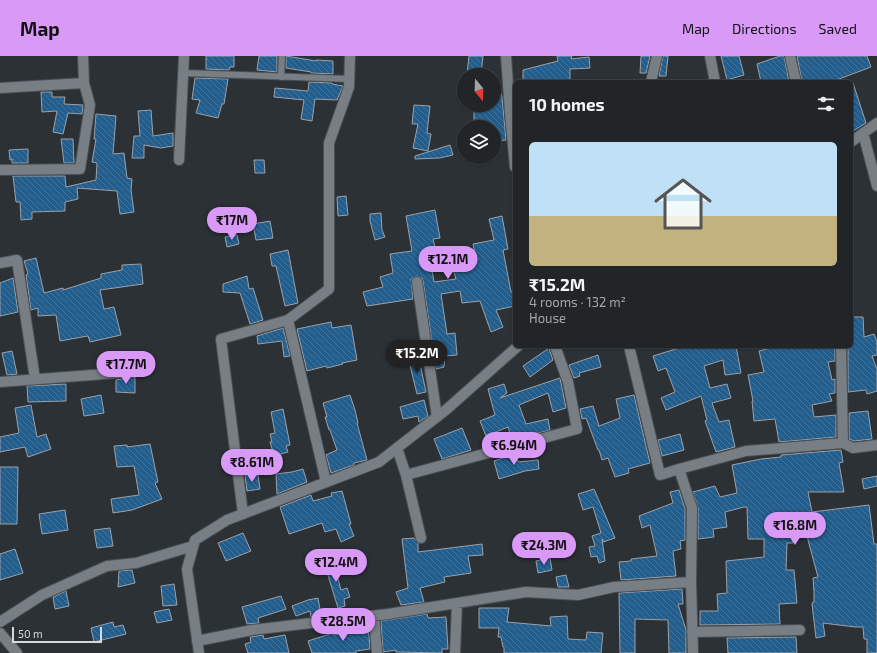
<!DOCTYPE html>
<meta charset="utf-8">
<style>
body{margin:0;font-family:"Exo 2",sans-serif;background:#2d3134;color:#f1f3f6;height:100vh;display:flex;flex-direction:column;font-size:15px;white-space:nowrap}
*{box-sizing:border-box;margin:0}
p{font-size:13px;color:#a2a5a8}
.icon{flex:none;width:22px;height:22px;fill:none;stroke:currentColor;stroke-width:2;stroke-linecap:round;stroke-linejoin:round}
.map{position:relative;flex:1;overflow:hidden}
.side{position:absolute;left:513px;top:24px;width:340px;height:268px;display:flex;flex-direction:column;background:#212528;border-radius:6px;box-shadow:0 1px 3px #0004,0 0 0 1px #3e4245}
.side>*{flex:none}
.needle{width:26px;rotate:161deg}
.tools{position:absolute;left:457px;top:12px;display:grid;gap:8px}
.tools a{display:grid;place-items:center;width:44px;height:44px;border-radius:50%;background:#212528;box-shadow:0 1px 3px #0004,0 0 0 1px #3e4245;font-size:20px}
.scale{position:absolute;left:12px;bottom:10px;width:90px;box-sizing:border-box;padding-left:4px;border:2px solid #d5d9dc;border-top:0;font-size:11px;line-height:14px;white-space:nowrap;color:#d5d9dc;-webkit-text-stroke:3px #2c3136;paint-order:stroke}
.price{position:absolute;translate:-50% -34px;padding:0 9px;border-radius:14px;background:#d99af7;color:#111;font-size:13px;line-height:26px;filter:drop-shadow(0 1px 2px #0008)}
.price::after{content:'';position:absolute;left:50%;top:24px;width:12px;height:9px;margin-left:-6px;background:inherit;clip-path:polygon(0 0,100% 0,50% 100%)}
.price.selected{background:#222;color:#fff}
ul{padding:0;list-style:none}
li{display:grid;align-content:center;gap:8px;height:212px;padding:0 16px}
li span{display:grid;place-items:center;height:124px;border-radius:6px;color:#555}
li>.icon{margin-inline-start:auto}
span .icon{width:72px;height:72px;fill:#fffc;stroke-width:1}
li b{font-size:17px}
h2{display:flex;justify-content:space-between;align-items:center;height:48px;padding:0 16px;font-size:17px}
header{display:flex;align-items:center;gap:24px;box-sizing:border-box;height:56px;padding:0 20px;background:#d99af7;color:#111}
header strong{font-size:19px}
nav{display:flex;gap:22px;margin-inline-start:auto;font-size:14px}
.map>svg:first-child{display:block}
</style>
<header>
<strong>Map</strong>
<nav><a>Map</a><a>Directions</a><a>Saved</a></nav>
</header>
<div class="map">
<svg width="877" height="597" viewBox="0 0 877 597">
<defs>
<pattern id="building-back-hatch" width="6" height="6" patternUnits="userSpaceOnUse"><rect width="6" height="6" fill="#225d8c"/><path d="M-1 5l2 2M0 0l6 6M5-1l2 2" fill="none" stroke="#41749c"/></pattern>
</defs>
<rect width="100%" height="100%" fill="#2c3136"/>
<path fill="url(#building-back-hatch)" stroke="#9ba1a8" d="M206,0h28v11h-4l-1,3 -23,-1z
M259,0h18v16l-20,-2z
M286,0l30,5v-1l17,1v13l-22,-1v-1l-25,-4z
M469,0h14l-2,19 -14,-1z
M557,0h15l-1,3 18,-2 1,11 -20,1v13h-47v-12l35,-9z
M641,0h9l-4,17h-6z
M663,0h5l-2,20h-7z
M721,0h18l5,19 -17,5z
M780,0h4l5,26h-28l-4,-18z
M797,0h70l4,11 -40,15h-29z
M497,21l5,20 4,43 -12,1v-14h-20v-21l20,-1v-27z
M195,22l33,1 -4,25h-2l-4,14 -22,-5 4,-13 -8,-1z
M309,26l23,1v1l11,2 -6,14 -22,-1 -3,22 -11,-2 3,-19 -30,-3 1,-9 33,3z
M851,27h2l13,40 -13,8 -2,-7z
M41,36h11v5h13l-1,7 19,1 -1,9 -14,-1 -5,21 -10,-2 4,-21 -15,1z
M414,49l16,1 -3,27 4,1 -3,17 -15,-3 5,-24h-6z
M151,54l2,26 20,-3v13l-12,2 -17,-3v13h-12l2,-22h6l-2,-25z
M96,58l20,2 -3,38 11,-1 3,25 5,1 -1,11 3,22 -14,2 -3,-23 -40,-3 1,11 -13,3v9l-33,1v7l-11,1 -1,-18h-4l-3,-26h52l1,11 30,-7 1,-17 -5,-1 4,-23h-2z
M61,83h12l1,24h-10z
M450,89l3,10 -13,3 -25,1v-3z
M28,93v14h-16v-4l-2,1 -1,-10z
M254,104h10l1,13h-10z
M346,140l2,19 -10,1 -1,-19z
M435,154l5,28 -7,1 6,23 -8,2 3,18 22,-3 -4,-13 24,-7 -3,-15 21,-4 -5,-21 13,-3 6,33 -5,1 8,42 4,-1v15l-19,4 7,17 -12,5 -11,-31 -18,2 -2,-12 -19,3 6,40 8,-1 2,22 -12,1 -1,11 -8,2 -13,-88 -1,-3 -6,-2 -5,3 2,20 -46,7 -4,-14 20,-5 -3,-10 13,-4 -3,-19 22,-3 -6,-35z
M381,157l1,17 3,7 -10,3 -5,-19v-7z
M270,165l3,17 -17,2 -3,-16z
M237,179l2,9 -12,3 -2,-10z
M288,194l10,53 -13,3 -9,-40h-4l-2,-12z
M36,202l8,35 19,-5v2l38,-12v-4l21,-4v-5l19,-1 2,20 -43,6 4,19 10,-2 7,28 -31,7 -2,-6 -28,5 -4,-26 -18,1v-8l-7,2 -5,-35 2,-1 -4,-13z
M247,220l2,13 4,-1 10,32 -13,4 -10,-31 -17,-1v-8z
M13,222l5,34 -18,4v-33z
M851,261h12l1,20 10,-3 3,8v13l-5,1 5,13v22l-10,3 -1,-4 -18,2v-46h3z
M331,266l1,6 19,-3 6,35 -15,3 1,1 -16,4 -1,-2 -19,5 -10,-42z
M283,272l7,28 -6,1 -2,-16 -24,3 -1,-8z
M678,290h58l5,27 -16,2 -2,-15 -19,6 6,22 17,-4 4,14 -19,5 7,19 10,-2 6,27 -19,5 -11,-31 2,-1 -6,-24 -35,14 -5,-12 14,-6 -9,-24 -8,3 -5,-15 26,-8z
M801,290h34v15l-7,1 4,18 3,-1v14l-6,1 3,7 -20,4 2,12 22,-2v22l-57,5 -4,-23 -21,2 -2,-20h1l-5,-26 16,-3 -5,-21 15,-4 1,1 26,-1z
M549,292l4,12 -23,17 -7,-11z
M12,295l5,23 -10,1 -5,-22z
M418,298l8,38 -9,2 -9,-37z
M598,299l3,12 -22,6 1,3 -6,2 -5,-13z
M135,321v16l-19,-1v-12z
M560,322l6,30 -13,4 -5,-19 -29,12 7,19 22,-5 2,11 -38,10 -4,-13 -22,9 -6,-15 15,-6 -7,-26 16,-5 3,9 -7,5z
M66,328v17l-38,1 -1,-16z
M101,339l3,18 -20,3 -3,-17z
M350,339l5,15 3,13h-1l10,37 -13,3v2l-23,8 -5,-18 11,-5 -7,-20h-1l-4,-13h2l-4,-14z
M634,339l16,68 -22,6 1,4 -14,4 -7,-19 -6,2 -3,-10h-1l-12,-32 -4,1 -2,-10 13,-3 6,20 21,-8 -4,-19z
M424,344l4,16 -9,6 -1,-6 -15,3 -3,-12z
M31,349l6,32 9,-3 5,15 -23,8 -3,-10 -25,5v-15l19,-4 -4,-25z
M283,353l7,36 -4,1 2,6 -14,4 -4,-14h2l-2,-8 5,-1 -4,-21z
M868,355l4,28 -18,2 -5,-2v-26z
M462,372l9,22 -29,9 -8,-20z
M680,378l4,16 -22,6 -4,-16z
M150,388l8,38 -3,1 7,16 -30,11 -19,3 -2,-14 28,-4 -5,-29 -17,1 -3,-21 13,-1v2z
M841,394l2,12 -4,1 5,29h-36l4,20 57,-7 5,39h3v109h-10v-14h-3l-1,-12h-8l-32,-4 2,13 -9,2 -4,-34 1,-2h1v-10l-1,-14 5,-1 -10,-37 -3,-21 -14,2 2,22h-6l-1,27h8l3,33 -18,1 1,20 -80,1v-14h18l-1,-17 10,-1 -1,-32 38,-4v-18h-16l-1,-32h-3l-19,5 2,15 -14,2 1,8 -16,2v-31l-5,-16 22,-6 5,11 17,-4 -5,-28 29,-6 20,-2v-2z
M515,398l3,8 20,-2 1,9 -14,2 -26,8 -5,-18z
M0,411h18l-1,57h-17z
M303,413l4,13 -30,12 -1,-20 16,-2z
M245,419h13l2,14 -13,2z
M877,420v10l-13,3 -2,-10z
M594,433l21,49 -12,4 -1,-3 3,22 -6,2 -2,-7 -6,1 -2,-10 6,-1 -3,-10 9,-3 -8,-26 -10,3 -5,-16z
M679,434l6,19v31l-5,1 1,8 -8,2 3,25 -55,4 -2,-18 12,-1v-2l26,-3 -7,-31 -8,3 -3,-12 34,-13 -3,-11z
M342,435l9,33h-2l5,12 -13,6 -5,-13 -11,3 -3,-9 -33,11 -9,-27 31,-12 2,6 19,-5 -1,-3z
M65,454l3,20 -26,4 -3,-20z
M110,472l3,18 -16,2 -3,-18z
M243,477l8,18 -25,10 -8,-18z
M414,482l4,5v9l64,-8 1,11 -15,1 3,17 -27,4 1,5 -25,6 4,14 -23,3 -5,-13 12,-4 -6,-49z
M15,493l8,24 -23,7v-26z
M332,500l9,34 6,-2 3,9 -6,2 1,7 -7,2 -15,-49z
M550,502l2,12 -14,3 -2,-12z
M132,514l3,13 -17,4 1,-16z
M566,519l3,12h-11l-2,-10z
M174,528l3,21 -14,1 -2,-20z
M682,533l1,15h-5l8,26v23h-17l-1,-33 -33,-1v34h-15l-1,-60z
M66,535l3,15 -14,3 -2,-12z
M281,540l5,13 -28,9 1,5 -12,1 -5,-17z
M318,542l3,17 -10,2 -1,-6 -14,5 -4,-10 16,-6z
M479,552h30l-2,14 44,4 -1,-9 17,-1 1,23 18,1 1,-8 16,1 -2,20h-97v-6h-1l-2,-10h-3l1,-9h-20z
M169,553l3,11 -15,3 -3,-11z
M427,558l1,4 18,-1 2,32h-6v4l-46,-1v-2l-13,2 -2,-31z
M113,566l1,5 9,-2 3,9 -32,8 -3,-14z
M368,567l2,26 -14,2v2h-44l-4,-12 25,-8 1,2 20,-4v-4z
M263,579l1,4 21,-4 4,18h-41l-3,-9 6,-2 -1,-5z
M796,581l1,16h-69l-1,-15z"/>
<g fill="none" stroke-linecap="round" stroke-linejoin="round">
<g stroke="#4a4f53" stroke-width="8">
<path id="service" d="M183,17l167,6
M281,21l1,-21"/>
</g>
<g stroke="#4a4f53" stroke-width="12">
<path id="minor" d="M710,0l5,26
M790,0l6,26
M651,26l6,-26
M0,32l84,-5
M863,77l14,53
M851,86l26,-19
M179,104l5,-104
M0,114l80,-1 10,-64 -6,-22 -1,-27
M0,207l17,-3 18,119
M417,226l20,135
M288,264l41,-31v-146l20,-56 1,-31
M629,290l31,129 19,-6 13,39 -1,74 2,71
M841,290l2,97
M0,326l131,-10
M397,392l9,27 15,63
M679,413l67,-18 97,-8 10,5 24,-3
M406,419l171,-46 -9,-47 -13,-36
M243,458l-22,-175 67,-19 38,162
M374,560l3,37
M692,576l108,-2
M0,577l17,20
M197,585l55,-11 136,-16 138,-22 52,3 36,-8 77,-5
M455,597l2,-50"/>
</g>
<g stroke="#4a4f53" stroke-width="12">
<path id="tertiary" d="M506,0l4,57 5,54
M0,566l42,-27 65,-29 29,-3 57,-17
M199,597l-12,-84 8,-29 32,-20 152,-58 68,-53 71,-63"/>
</g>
<use href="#service" stroke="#777e84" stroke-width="6"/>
<use href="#minor" stroke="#777e84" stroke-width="10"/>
<use href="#tertiary" stroke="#777e84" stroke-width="10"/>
</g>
</svg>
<div class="tools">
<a><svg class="needle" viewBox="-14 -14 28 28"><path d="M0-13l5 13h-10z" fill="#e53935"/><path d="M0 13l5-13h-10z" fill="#a2a5a8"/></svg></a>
<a><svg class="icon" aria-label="layers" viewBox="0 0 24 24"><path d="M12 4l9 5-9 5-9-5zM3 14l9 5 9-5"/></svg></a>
</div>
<div class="scale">50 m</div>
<b class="price" style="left:232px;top:185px">₹17M</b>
<b class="price" style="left:448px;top:224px">₹12.1M</b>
<b class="price selected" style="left:417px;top:318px">₹15.2M</b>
<b class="price" style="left:126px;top:329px">₹17.7M</b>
<b class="price" style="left:514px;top:410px">₹6.94M</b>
<b class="price" style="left:252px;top:427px">₹8.61M</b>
<b class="price" style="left:795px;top:490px">₹16.8M</b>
<b class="price" style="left:544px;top:510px">₹24.3M</b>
<b class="price" style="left:336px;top:527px">₹12.4M</b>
<b class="price" style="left:343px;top:586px">₹28.5M</b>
<section class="side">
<h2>10 homes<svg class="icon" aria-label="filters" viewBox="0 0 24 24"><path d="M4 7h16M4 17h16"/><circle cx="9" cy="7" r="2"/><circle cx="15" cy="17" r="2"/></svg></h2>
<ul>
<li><span style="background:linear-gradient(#bfe0f5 60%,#c2b280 0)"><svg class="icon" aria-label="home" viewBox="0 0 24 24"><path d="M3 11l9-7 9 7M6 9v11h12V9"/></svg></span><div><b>₹15.2M</b><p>4 rooms · 132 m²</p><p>House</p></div></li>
</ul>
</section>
</div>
